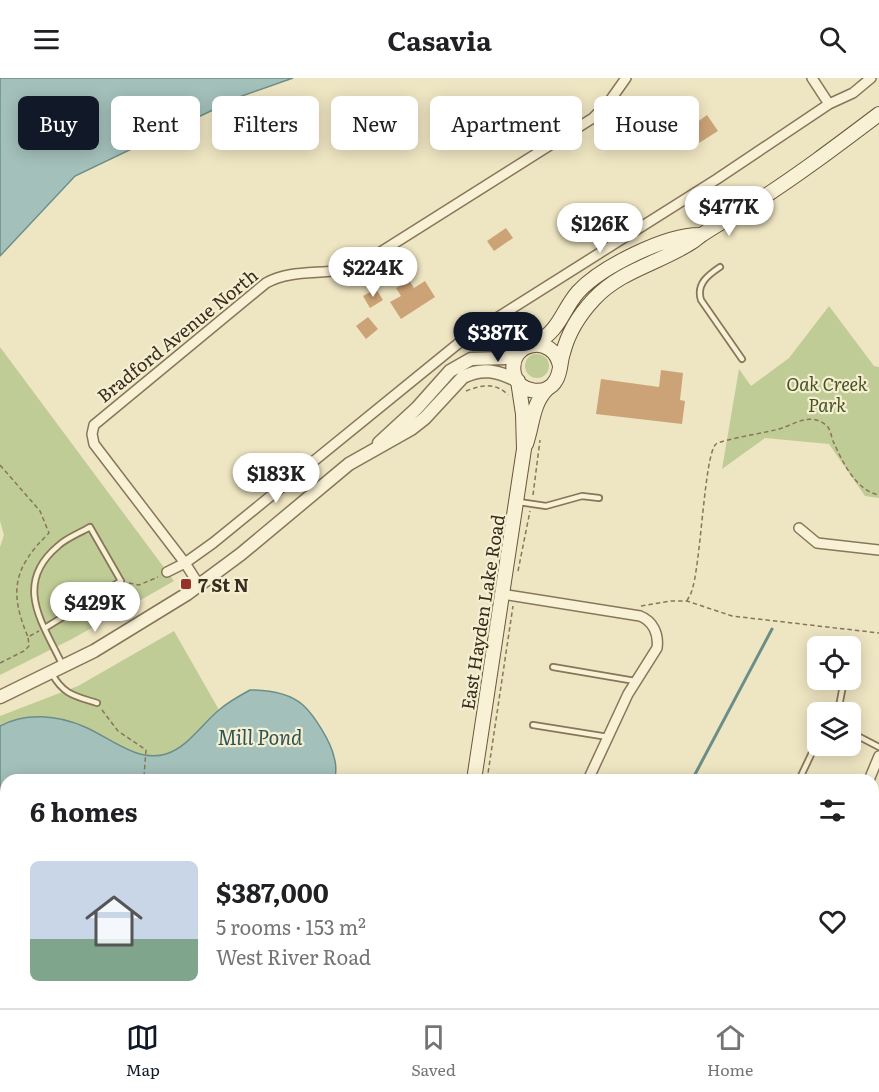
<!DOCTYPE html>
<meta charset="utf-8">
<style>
body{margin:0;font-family:Literata,serif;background:#f6f6f6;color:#202124;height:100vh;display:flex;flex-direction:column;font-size:22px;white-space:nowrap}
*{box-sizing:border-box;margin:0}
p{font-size:20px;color:#757577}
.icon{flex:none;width:33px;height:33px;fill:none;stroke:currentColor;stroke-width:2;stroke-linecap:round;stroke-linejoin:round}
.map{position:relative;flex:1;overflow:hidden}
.side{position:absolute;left:0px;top:696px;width:879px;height:234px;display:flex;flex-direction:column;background:#fff;border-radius:18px 18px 0 0;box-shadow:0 3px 15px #0003}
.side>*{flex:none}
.top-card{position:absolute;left:18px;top:18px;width:843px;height:54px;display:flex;gap:12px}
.buttons{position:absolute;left:807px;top:558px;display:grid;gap:12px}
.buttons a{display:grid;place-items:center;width:54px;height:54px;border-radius:9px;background:#fff;box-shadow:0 3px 15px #0003;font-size:30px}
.price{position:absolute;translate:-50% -51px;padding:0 14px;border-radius:21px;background:#fff;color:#222;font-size:20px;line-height:39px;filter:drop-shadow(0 2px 3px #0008)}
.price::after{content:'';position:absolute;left:50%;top:36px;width:18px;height:14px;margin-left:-9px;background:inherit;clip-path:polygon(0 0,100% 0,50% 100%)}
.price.current{background:#111827;color:#fff}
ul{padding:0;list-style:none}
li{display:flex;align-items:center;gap:18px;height:150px;padding:0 30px}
li span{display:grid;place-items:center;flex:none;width:168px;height:120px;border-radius:9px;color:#555}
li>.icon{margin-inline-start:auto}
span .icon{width:72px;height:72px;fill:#fffc;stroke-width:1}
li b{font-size:26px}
h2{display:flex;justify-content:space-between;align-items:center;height:72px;padding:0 30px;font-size:26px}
.pill{padding:0 21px;border-radius:9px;background:#fff;box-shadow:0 3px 15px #0003;font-size:21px;line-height:54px}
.pill.current{background:#111827;color:#fff}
header{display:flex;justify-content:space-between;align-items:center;height:78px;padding:0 30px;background:#fff;font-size:27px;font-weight:700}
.tabs{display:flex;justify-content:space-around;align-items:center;height:84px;border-top:2px solid #e0e0e0;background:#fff;font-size:16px;color:#757577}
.tabs a{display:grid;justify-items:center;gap:3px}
.tabs .current{color:#111827}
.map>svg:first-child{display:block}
</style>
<header><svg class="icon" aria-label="menu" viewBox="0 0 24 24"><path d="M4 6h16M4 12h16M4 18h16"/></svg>Casavia<svg class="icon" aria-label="search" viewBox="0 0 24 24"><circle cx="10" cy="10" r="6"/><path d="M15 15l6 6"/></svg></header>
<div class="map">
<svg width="879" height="930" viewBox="0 0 879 930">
<rect width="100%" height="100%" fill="#eee5c2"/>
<path fill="#c0cc96" d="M829,228l45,60 5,1v131l-14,-2 -36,-52 -64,-6 -43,31 17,-100 12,17 38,-28z
M0,269l174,234 -102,58 -72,36v-128l4,-12 -4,-14z
M525 288a12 12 0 1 1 24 0a12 12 0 1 1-24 0Z
M174,553l85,149h-253v222h422l-1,6h-427v-292l78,-30z"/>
<path fill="#a4c0bb" stroke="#6b8e89" stroke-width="1.5" d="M0,0h293l-51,18 -167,80 -75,80z
M250,612c17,0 39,3 53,15 11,10 28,37 31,52 2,6 2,16 1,23h-329v222h11l-17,6v-282c26,-14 58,-11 85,1 24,10 52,36 81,27 22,-7 36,-30 53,-44 9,-8 20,-14 31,-20z
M101,924h174v6h-176z"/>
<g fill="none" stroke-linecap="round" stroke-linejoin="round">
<path stroke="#6b8e89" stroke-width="3" d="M692,702l80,-151"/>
</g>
<path fill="#cca377" d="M653,18l8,10 -9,7 5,7 -9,8 -13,-18z
M707,37l11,16 -19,12 -7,-10 7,-5 -3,-5z
M506,150l7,10 -19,13 -7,-10z
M409,202l5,8 11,-7 10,16 -34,22 -11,-17 11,-6 -5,-8z
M376,211l7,11 -13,8 -7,-12z
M368,239l10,12 -12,10 -10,-13z
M661,292l22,3 -3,27 5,1 -3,23 -86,-10 5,-35 58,8z"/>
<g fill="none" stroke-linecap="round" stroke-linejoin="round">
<g stroke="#877659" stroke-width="8">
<path id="service" d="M720,189c-12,8 -24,17 -19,33l41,59
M519,424l27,4 36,-10 17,2
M45,550l76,-47 -31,-54c-10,6 -24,11 -32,19 -45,38 -16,76 4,118
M553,589l82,14
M52,596c12,21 23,22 45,29
M838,634l6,-32
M533,647l75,12
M850,654l29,15
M799,702l19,-40
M875,863l4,-23
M873,919l6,1
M421,924l8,3h11
M665,924l32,4v2
M590,930l1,-6
M776,930l1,-6"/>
</g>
<g stroke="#877659" stroke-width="12">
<path id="minor" d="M812,0l17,26
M799,450l18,15 62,7
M167,494l18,-9 28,-20 252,-205 252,-159 112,-75 24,-11 18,-15
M199,507l-14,-22 -91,-119 -2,-10 2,-9 172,-142c29,-16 63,-6 94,-18l233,-147 16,-16 17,-24
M502,516l138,22c13,5 19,18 17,32l-29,46 -40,86
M869,702l10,-24
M873,771l6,1"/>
</g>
<g stroke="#877659" stroke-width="15">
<path id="tertiary" d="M379,365l38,-35 33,-37 21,-12 35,-1 15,-8
M0,619l94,-46 93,-57 54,-40 108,-90 62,-35 14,-11 38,-41c20,-10 34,-6 53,3
M443,927h17l14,3"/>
</g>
<g stroke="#69573c" stroke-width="16">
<path id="secondary" d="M535,266c26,-15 26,-32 43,-52 23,-25 89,-58 123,-57
M560,288c-6,-33 -53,-25 -46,8 4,19 33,23 42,6 5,-8 4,-19 7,-27 5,-20 17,-39 31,-54 27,-29 66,-36 98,-57 4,-2 7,-6 11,-8 16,-11 34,-20 50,-30 44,-28 85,-59 126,-90
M526,366c7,-20 6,-41 22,-56
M474,702l50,-331 -1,-35 -5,-33
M441,930l2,-6"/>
</g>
<path stroke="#877659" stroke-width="1.5" stroke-dasharray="4.5 3" stroke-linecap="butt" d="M510,245l7,11
M511,264l6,-7 7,-1
M466,313c15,-6 30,-9 42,4
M0,387l40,46 9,22c-36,35 -40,59 -21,104
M533,417l7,-55
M518,493l12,-60
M129,505l10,2 19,-8
M687,523c1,-3 3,-5 4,-8 10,-24 13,-139 25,-149 4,-4 53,-12 63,-15 17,-5 30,-17 47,-4 4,3 5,10 7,16 9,20 23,50 46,54
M641,528l30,-5h16l45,15 147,17
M0,585l24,-12 5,-5 -1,-9 11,-6
M102,632l16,21 28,19 -2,26
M136,697l17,2
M487,702l26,-174
M374,924l7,6
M485,924l17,6
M35,930l6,-6
M287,930l1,-6"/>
<use href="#service" stroke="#f9f1d5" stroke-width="4.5"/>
<use href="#minor" stroke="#f9f1d5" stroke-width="9"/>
<use href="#tertiary" stroke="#f9f1d5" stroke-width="12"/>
<use href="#secondary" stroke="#f9f1d5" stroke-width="14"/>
</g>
<rect fill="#963329" stroke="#f5eed1" stroke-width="2" x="180" y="500" width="12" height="12" rx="3"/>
<g text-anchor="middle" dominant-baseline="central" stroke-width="4.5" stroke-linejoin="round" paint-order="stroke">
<g font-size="18" fill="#372c1d" stroke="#f5eed1">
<text transform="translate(177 257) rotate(-39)">Bradford Avenue North</text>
<text transform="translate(482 534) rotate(-81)">East Hayden Lake Road</text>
</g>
<g font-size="18" font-style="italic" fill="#435324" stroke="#f5eed1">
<text x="827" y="305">Oak Creek<tspan x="827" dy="21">Park</tspan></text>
</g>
<g font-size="18" font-weight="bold" fill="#372c1d" stroke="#f5eed1" text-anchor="start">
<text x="198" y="506">7 St N</text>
</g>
<g font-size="20" font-style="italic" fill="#2c5557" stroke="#f5eed1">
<text x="260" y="658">Mill Pond</text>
</g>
</g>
</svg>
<div class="buttons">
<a><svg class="icon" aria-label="locate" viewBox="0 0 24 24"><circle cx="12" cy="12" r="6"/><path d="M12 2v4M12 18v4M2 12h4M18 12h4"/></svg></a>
<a><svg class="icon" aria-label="layers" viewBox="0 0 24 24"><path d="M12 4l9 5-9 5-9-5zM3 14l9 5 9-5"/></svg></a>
</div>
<b class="price" style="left:729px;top:159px">$477K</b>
<b class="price" style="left:600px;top:176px">$126K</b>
<b class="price" style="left:373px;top:220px">$224K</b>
<b class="price current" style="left:498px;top:285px">$387K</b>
<b class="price" style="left:276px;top:426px">$183K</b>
<b class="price" style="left:95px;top:555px">$429K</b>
<div class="top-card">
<a class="pill current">Buy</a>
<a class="pill">Rent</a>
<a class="pill">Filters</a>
<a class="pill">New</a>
<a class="pill">Apartment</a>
<a class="pill">House</a>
</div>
<section class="side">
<h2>6 homes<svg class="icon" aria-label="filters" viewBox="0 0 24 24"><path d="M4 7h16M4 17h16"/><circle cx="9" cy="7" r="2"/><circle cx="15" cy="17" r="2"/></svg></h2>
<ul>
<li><span style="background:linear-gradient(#c9d6e8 65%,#7fa58c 0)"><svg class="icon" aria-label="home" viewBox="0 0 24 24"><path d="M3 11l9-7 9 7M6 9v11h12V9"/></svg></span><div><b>$387,000</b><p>5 rooms · 153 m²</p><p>West River Road</p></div><svg class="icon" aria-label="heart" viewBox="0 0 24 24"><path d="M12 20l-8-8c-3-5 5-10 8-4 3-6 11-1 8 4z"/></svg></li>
</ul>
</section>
</div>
<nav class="tabs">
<a class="current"><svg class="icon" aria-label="map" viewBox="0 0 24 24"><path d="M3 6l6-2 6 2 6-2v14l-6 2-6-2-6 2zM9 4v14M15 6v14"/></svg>Map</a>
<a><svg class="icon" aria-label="saved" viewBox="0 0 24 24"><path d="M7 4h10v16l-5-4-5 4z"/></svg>Saved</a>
<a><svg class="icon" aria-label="home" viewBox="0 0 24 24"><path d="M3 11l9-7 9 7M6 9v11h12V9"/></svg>Home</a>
</nav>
